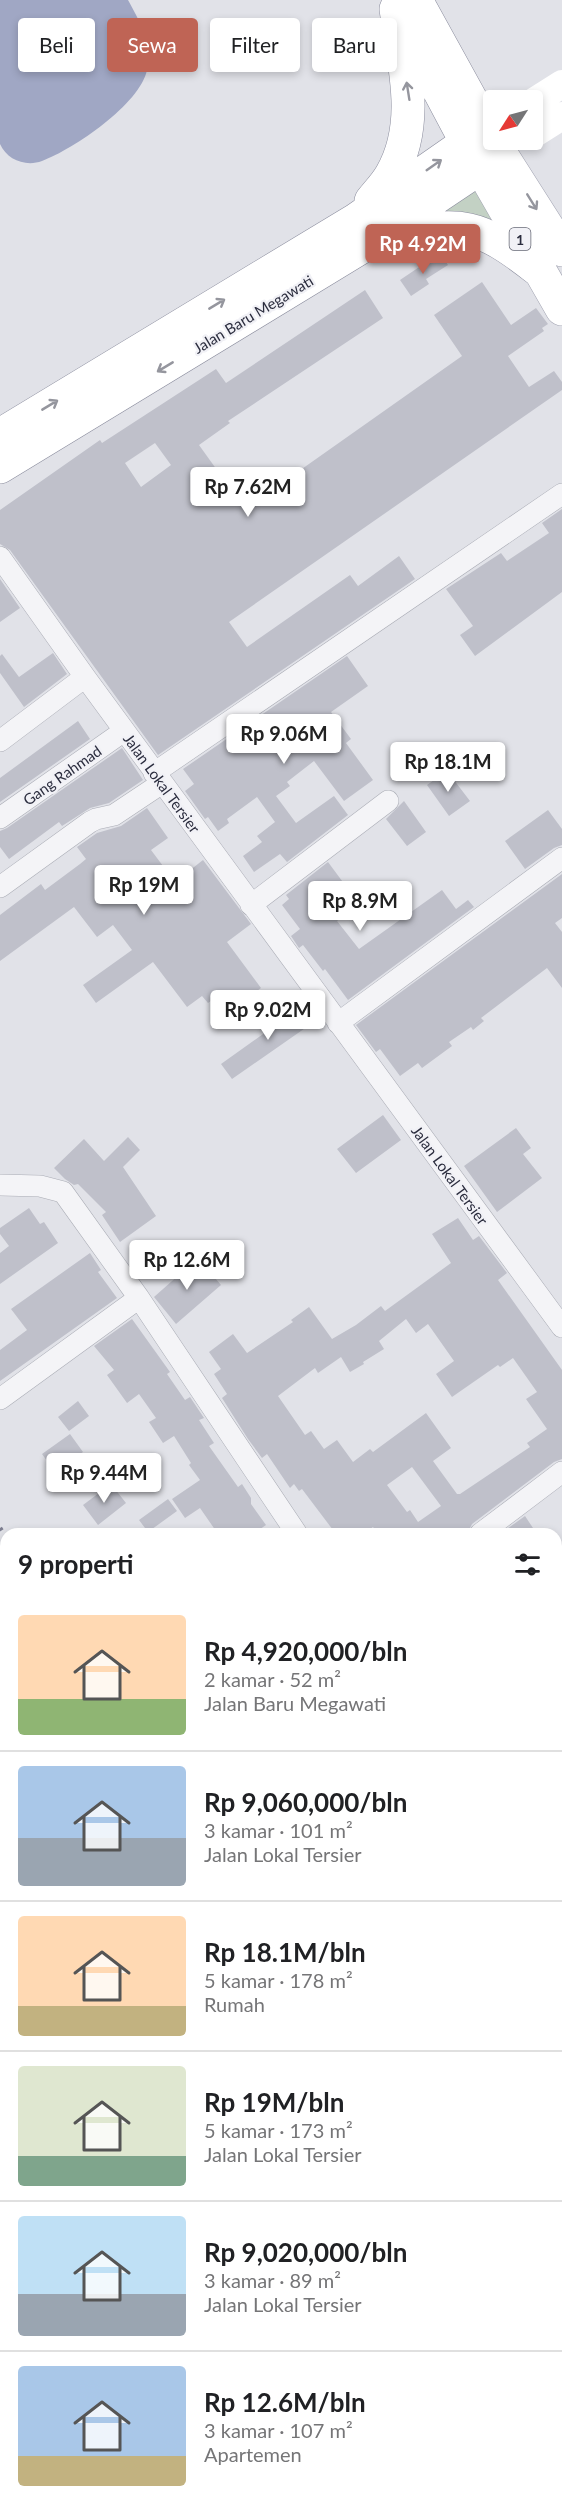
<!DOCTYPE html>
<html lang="id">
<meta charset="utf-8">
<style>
body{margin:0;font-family:Lato,sans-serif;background:#f2f2f2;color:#202124;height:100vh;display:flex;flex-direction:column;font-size:22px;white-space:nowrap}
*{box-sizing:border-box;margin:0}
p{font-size:20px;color:#757577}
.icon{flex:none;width:33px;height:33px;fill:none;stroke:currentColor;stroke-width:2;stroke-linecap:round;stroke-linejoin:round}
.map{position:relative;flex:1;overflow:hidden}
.panel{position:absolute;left:0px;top:1528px;width:562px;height:986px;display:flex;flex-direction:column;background:#fff;border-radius:18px 18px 0 0;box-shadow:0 3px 9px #0003}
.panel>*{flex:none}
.banner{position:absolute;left:18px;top:18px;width:526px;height:54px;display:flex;gap:12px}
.needle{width:39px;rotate:234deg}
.buttons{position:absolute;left:483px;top:90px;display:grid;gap:12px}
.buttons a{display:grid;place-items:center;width:60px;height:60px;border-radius:6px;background:#fff;box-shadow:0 3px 9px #0003;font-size:30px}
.price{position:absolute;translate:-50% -51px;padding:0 14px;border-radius:6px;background:#fff;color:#222;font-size:20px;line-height:39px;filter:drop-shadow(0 2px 3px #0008)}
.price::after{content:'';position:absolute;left:50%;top:36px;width:18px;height:14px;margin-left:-9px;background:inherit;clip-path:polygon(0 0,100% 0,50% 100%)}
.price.current{background:#bf6455;color:#fff}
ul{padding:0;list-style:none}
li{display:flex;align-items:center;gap:18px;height:150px;padding:0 18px}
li+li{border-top:2px solid #e0e0e0}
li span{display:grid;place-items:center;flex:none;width:168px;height:120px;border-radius:6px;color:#555}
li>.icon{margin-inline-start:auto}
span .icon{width:72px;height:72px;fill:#fffc;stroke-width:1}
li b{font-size:26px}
h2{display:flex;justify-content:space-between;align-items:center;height:72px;padding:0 18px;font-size:26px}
.pill{padding:0 21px;border-radius:6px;background:#fff;box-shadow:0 3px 9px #0003;font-size:21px;line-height:54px}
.pill.current{background:#bf6455;color:#fff}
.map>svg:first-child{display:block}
</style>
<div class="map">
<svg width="562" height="2513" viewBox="0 0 562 2513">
<rect width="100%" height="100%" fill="#e1e2e8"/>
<path fill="#c3d1c4" d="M476,183l27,45 -72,-11z"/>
<path fill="#a0a7c4" d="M0,0h128c11,20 25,45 19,70 -7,34 -73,79 -105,91 -16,6 -35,-1 -42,-17z"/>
<path fill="#bfc0ca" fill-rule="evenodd" d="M440,253l8,12 -22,14 3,5 -18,12 -11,-16z
M482,282l29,43 25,-17 12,16 -6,4 2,3 -36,25 21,31 25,-16 8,11v8l-333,232 18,25 103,-72 8,11 41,-30 16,23 -257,176 -148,-205 -10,-6v-34l100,-70 2,3 114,-74 10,14 139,-93 18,28 -155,103 2,2 -31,22 46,64 217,-153 -28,-41zM155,443l16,22 -30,22 -16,-24z
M562,509v83l-87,64 -15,-21 13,-9 -27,-37 55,-36 6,8 42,-28 -7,-10z
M0,579l20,29 -20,14z
M53,653l14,21 -43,33 -24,-34v-17l2,-2 17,23z
M347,656l21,30 -37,26 20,27 -5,4 27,37 -29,21 -30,-40 -27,21 3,4 -14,10 20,27 38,-27 14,19 -61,47 -7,-8 -26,18 -11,-16 19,-14 -5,-6 18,-14 -18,-25 -30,22 2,4 -11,8 -10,-14 -3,2 -20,-28 9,-7 -11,-15z
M78,721l12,18 -90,63v-24z
M122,748l21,32 -34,23 -19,5 -28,18 -3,-4 -50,37 -9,-12v-16l7,-3z
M447,771l23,30 -21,15 -22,-31z
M404,801l22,31 -19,14 -21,-27z
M147,808l21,30 -17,12 24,32 28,-22 48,64 -24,18 34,46 -27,20 -12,-15 -14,10 -6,-7 -15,11 -34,-45 -57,41 -13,-18 49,-35 -19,-25 -16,12 -23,-30 -74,54v-46l41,-31 4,6 35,-26 6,-5 -9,-12 20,-14 24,-7z
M548,810l14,19v16l-8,3 -29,21 -20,-28z
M328,862l20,27 -13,10 11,15 -9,7 22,28 83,-59 14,19 12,-9 6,7 -126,93 -23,-31 -2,2 -20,-26 -4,3 -8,-12 9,-7 -18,-24 7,-6 -3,-4z
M562,874v44l-7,5 7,9v56l-15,-20 -66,50 3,3 -11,9 -2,-3 -22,15 3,4 -30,22 -4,-5 -18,13 -20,-27 -4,3 -20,-27z
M295,1003l16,21 -79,55 -11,-15 45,-32 -3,-4z
M383,1115l18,25 -45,33 -19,-24z
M516,1128l15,20 -8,6 19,24 -45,34 -33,-46z
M128,1137l12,13 -17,17 33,49 -36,26 -18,-27 4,-3 -28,-28 -4,1 -9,-6 -11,-11 30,-29 20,22z
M29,1208l11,16 4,-2 14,21 -58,41v-31l9,-7 -9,-12v-6z
M458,1218l15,22 6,-4 28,37 -9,7 64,90v89l-8,3 -82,62 -5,10h-89l-5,-7 -10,7h-27l-34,-45 -3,2 -5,-7 -4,4 -23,-34 -5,4 -14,-19 -26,-41 5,-4 -13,-20 7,-5 -12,-17 24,-18 14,19 46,-31 -2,-2 18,-13 23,32 24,-14 25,-19 4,5 66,-48 -19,-29zM406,1319l10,14 12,-9 26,37 -18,13 16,23 46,-32 2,2 13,-9 24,34 -11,7 21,30 -20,14 3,4 -70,47h-3l-24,-33 18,-13 -25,-35 -53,39 -3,-3 -17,13 -16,-22 -13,9 -13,-18 -6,4 -27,-39 37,-28 3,5 23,-16 9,15 14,-8 -1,-2 21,-13 -5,-8zM412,1467l29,39 -23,16 -8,-12 -3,2 -20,-27z
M90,1253l11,17 -3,2 19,26 -117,83v-31l27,-20 -16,-21z
M198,1258l23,27 -45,39 -22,-27z
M132,1319l38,53 -3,2 18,26 5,-3 14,21 -5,2 15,23 -5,3 29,41 4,-3 9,14v6l15,21 -13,9h-35l-18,-26 -15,10 -13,-19 28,-19 -11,-15 2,-2 -17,-27 -11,7 -14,-21 7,-4 -17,-24 -12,9 -20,-28 7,-5 -20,-24z
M78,1401l11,15 -20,15 -11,-14z
M70,1434l13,18 -28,20 -13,-18z
M111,1484l15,19 -28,22 -15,-20z
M168,1499l9,12 -29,21 -9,-12z
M525,1516l8,12 -9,6h-24z"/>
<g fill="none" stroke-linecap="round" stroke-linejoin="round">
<g stroke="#aaacb5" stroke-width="22">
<path id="street" d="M0,557l85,120 477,650
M0,741l85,-64
M154,773l408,-279
M0,818l124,-87
M0,887l90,-65 6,-3 18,-4 48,-32
M251,905l137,-104
M338,1023l224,-165
M0,1185l40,1 23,6 76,106 158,236
M0,1399l139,-101
M480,1534l82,-62
M0,1631l6,-4
M556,1656l6,8
M556,1726l6,-4
M0,1947l4,-2
M556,1976l6,10
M556,2056l6,-4
M0,2071l6,-4
M0,2176l6,9
M0,2354l6,-4
M556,2444l6,9
M0,2458l6,-4
M214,2508l4,5
M180,2513l8,-5
M479,2513l7,-5"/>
</g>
<g stroke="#a2a4b2" stroke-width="34">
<path id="primary" d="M501,154l61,96
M481,168l81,141"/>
</g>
<g stroke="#8a8c9d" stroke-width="34">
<path id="highway" d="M408,32l69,130
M371,201c7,-9 15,-17 20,-26 30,-51 13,-111 5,-166
M390,238c70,-19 91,-13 147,31
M0,435l357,-216 109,-76 22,-12
M0,467l365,-222 136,-91 -85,-154"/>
</g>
<use href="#street" stroke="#f4f4f7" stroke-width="21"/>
<path stroke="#fff" stroke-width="28" d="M532,103l30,-19
M532,135l30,-19"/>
<use href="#primary" stroke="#fff" stroke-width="33"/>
<use href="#highway" stroke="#fff" stroke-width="33"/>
<path stroke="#7d7e90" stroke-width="4.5" stroke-dasharray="3 6" stroke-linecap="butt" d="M0,1528l6,9
M556,2378l6,8"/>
</g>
<defs><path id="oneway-shaft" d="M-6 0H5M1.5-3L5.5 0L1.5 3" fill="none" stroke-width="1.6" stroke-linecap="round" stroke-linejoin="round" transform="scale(1.5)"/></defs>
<g stroke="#95969e">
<use href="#oneway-shaft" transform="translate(408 91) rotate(-99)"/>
<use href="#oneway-shaft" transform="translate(434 165) rotate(-35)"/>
<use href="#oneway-shaft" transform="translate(532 202) rotate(58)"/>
<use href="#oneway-shaft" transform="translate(217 304) rotate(-31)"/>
<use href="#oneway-shaft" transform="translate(165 367) rotate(149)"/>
<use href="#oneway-shaft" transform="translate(50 405) rotate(-31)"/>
</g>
<g text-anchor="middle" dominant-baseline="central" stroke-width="4.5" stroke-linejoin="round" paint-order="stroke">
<rect fill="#f1f1f6" stroke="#666875" stroke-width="1.5" x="509.5" y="228" width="21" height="22" rx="4.5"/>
<g font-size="14" font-weight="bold" fill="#2b2d3e">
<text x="520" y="239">1</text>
</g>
<g font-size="15" fill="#2b2d3e" stroke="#f1f1f6">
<text transform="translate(253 314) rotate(-31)">Jalan Baru Megawati</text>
<text transform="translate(62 775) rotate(-35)">Gang Rahmad</text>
<text transform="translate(162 783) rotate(54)">Jalan Lokal Tersier</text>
<text transform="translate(450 1175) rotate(54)">Jalan Lokal Tersier</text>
</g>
</g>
</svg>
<div class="buttons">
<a><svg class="needle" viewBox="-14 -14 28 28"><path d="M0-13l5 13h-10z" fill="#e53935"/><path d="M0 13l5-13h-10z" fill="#757577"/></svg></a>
</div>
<b class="price current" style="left:423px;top:275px">Rp 4.92M</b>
<b class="price" style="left:248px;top:518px">Rp 7.62M</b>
<b class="price" style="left:284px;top:765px">Rp 9.06M</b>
<b class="price" style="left:448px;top:793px">Rp 18.1M</b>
<b class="price" style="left:144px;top:916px">Rp 19M</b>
<b class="price" style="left:360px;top:932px">Rp 8.9M</b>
<b class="price" style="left:268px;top:1041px">Rp 9.02M</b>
<b class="price" style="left:187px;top:1291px">Rp 12.6M</b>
<b class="price" style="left:104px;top:1504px">Rp 9.44M</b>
<div class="banner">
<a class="pill">Beli</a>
<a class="pill current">Sewa</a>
<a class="pill">Filter</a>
<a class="pill">Baru</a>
</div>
<section class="panel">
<h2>9 properti<svg class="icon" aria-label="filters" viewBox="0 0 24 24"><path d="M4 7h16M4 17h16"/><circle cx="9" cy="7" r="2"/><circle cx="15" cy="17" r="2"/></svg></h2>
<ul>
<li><span style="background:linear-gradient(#ffd9b3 70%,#8fb573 0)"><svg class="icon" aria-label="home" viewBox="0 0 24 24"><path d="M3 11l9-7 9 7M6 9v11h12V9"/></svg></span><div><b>Rp 4,920,000/bln</b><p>2 kamar · 52 m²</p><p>Jalan Baru Megawati</p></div></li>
<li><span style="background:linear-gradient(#a9c7e8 60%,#9aa5b1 0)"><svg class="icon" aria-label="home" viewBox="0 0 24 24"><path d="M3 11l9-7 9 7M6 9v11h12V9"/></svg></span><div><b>Rp 9,060,000/bln</b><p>3 kamar · 101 m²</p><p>Jalan Lokal Tersier</p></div></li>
<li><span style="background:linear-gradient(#ffd9b3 75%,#c2b280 0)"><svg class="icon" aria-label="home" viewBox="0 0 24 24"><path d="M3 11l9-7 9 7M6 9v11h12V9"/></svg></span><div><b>Rp 18.1M/bln</b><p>5 kamar · 178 m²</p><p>Rumah</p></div></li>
<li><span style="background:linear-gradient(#dfe7d0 75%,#7fa58c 0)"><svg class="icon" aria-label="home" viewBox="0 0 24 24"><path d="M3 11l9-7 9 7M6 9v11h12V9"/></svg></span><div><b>Rp 19M/bln</b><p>5 kamar · 173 m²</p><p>Jalan Lokal Tersier</p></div></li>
<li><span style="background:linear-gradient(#bfe0f5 65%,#9aa5b1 0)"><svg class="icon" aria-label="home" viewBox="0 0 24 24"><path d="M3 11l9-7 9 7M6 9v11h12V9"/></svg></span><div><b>Rp 9,020,000/bln</b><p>3 kamar · 89 m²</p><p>Jalan Lokal Tersier</p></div></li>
<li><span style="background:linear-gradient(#a9c7e8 75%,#c2b280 0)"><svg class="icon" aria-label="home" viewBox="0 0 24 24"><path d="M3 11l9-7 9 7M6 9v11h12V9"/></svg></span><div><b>Rp 12.6M/bln</b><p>3 kamar · 107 m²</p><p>Apartemen</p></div></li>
</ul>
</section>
</div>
